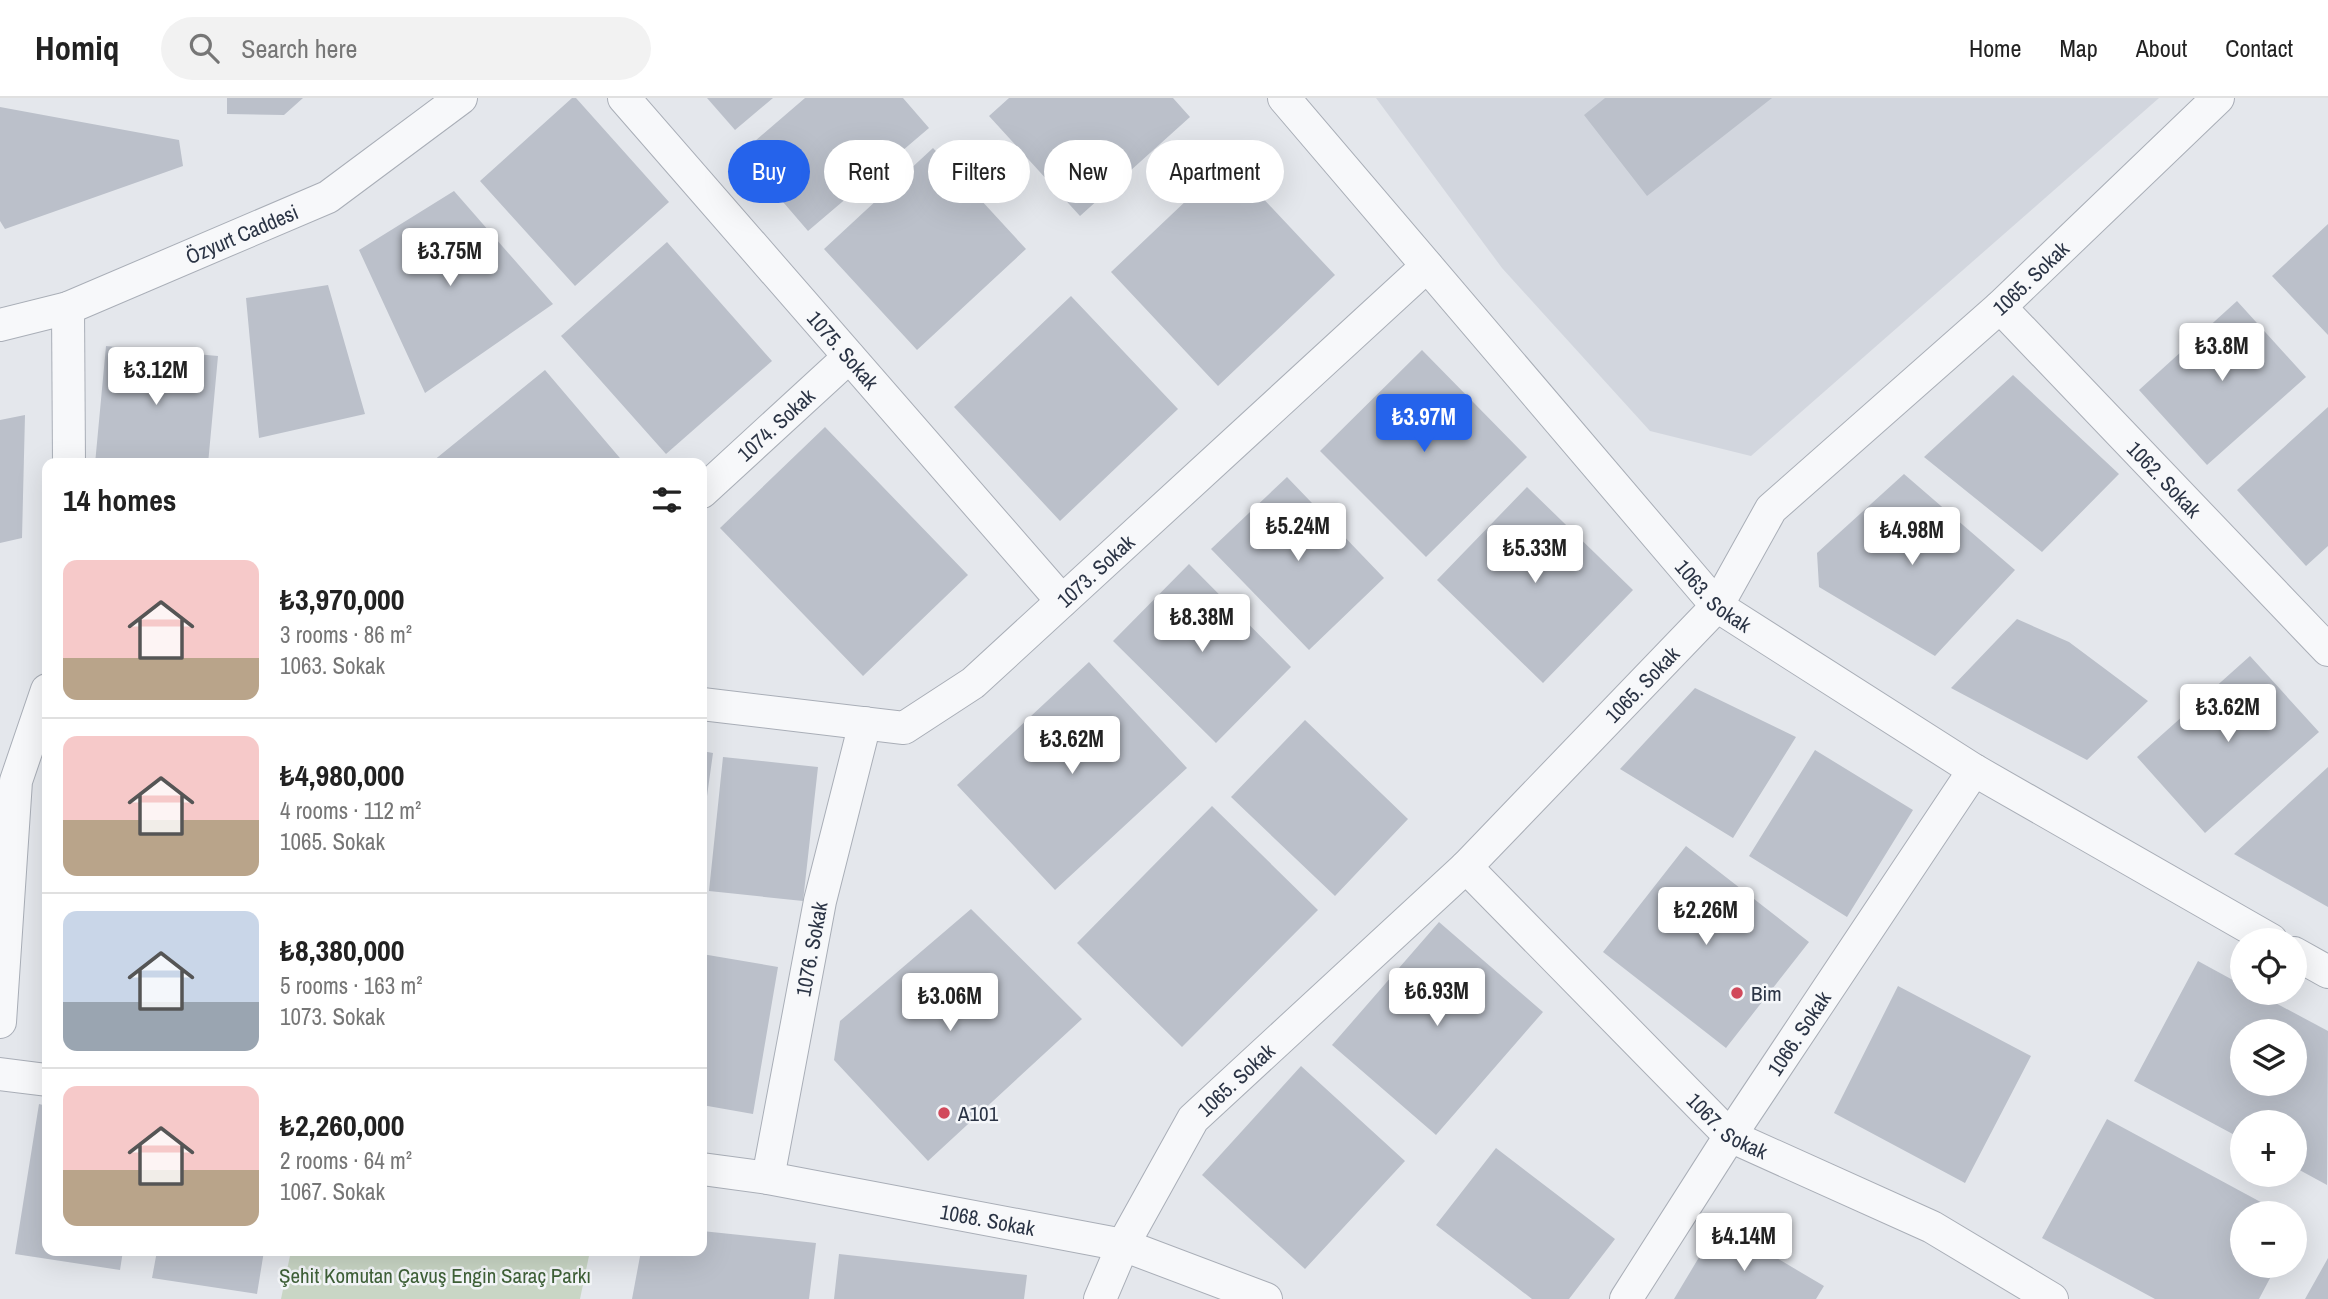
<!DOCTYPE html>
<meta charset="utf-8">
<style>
body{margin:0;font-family:"Archivo Narrow",sans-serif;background:#f2f2f2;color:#222;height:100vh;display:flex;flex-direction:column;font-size:26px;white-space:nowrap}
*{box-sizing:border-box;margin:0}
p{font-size:23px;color:#767676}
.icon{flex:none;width:38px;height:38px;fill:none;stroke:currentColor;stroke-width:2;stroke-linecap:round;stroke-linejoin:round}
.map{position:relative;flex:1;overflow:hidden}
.side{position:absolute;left:42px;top:360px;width:665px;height:798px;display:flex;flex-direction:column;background:#fff;border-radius:14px;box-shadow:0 7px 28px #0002}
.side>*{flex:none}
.top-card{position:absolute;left:728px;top:42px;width:665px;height:63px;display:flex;gap:14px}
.buttons{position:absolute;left:2230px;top:830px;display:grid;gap:14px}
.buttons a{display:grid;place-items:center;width:77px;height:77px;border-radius:50%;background:#fff;box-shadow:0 7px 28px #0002;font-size:35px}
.price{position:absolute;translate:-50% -60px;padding:0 16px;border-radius:7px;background:#fff;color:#222;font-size:23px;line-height:46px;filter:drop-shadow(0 2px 4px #0008)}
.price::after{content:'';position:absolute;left:50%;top:42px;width:21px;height:16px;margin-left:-10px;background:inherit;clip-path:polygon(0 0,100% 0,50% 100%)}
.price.current{background:#2563eb;color:#fff}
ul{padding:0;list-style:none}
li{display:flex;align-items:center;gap:21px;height:175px;padding:0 21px}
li+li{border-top:2px solid #e0e0e0}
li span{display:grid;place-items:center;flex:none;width:196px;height:140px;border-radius:14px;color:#555}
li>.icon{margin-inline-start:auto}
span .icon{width:84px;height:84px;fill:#fffc;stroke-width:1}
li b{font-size:30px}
h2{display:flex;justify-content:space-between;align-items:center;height:84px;padding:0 21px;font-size:30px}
.chip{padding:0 24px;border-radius:32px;background:#fff;box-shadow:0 7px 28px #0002;font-size:24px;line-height:63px}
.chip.current{background:#2563eb;color:#fff}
header{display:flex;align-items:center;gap:42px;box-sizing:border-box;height:98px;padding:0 35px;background:#fff;border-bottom:2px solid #e0e0e0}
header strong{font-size:33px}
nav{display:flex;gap:38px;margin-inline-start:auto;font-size:24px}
.search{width:490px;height:63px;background:#f2f2f2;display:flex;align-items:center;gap:18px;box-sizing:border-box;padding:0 24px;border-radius:38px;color:#767676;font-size:26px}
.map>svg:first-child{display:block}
</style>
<header>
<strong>Homiq</strong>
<div class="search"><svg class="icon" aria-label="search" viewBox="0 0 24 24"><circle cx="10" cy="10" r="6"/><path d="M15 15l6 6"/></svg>Search here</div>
<nav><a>Home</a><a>Map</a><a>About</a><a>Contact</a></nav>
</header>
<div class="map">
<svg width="2328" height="1201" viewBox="0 0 2328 1201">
<rect width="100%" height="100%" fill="#e4e7ec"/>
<path fill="#d2d6de" d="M1376,0h783l-408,358 -101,-25 -148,-163z"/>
<path fill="#c9d6c5" d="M291,1153h299l-10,48h-299z"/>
<path fill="#bbc0ca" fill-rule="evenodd" d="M227,0h76l-19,17 -57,-1z
M572,0h4l93,104 -94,84 -95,-105z
M707,0h66l-38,32z
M805,0h98l26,30 -121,103 -67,-78z
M1009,0h164l17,19 -110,99 -91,-100z
M1605,0h167l-125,98 -63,-81z
M0,9l179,33 4,26 -178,63 -5,-8z
M933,50l93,101 -109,101 -93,-101z
M1228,63l107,114 -117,111 -107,-114z
M454,93l99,113 -128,89 -66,-143z
M2328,126v111l-56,-59z
M667,144l105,119 -106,93 -105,-118z
M328,187l37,129 -106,24 -13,-140z
M1071,198l107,113 -118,112 -106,-114z
M2237,203l69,76 -99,88 -68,-75z
M106,248l112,10 -10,108h-113z
M1422,252l105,107 -101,100 -106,-106z
M545,272l80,94h-191l-1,-3z
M2013,277l106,99 -77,78 -118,-95z
M2328,309v139l-22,20 -69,-76z
M25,317l-3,123 -22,5v-123z
M825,329l143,148 -105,101 -143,-148z
M1904,376l111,96 -80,86 -116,-69 -2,-34z
M1287,379l97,101 -75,72 -98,-101z
M1527,389l106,103 -90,93 -106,-103z
M1189,466l102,103 -75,76 -103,-102z
M2017,521l52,23 79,59 -61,59 -136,-72z
M2250,558l69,76 -114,101 -68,-76z
M1089,564l98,106 -132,122 -98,-105z
M1695,590l101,49 -63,101 -113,-69z
M1305,622l103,99 -73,77 -104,-99z
M1815,652l98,60 -66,107 -98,-61z
M702,653l11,2 -10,72h-1z
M723,659l95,10 -15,134 -94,-10z
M2328,669v140l-94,-53z
M1212,708l106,104 -136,137 -105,-104z
M1686,748l123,96 -83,106 -123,-96z
M971,811l111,110 -154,142 -94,-101 6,-39z
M1439,824l104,90 -107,123 -104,-90z
M702,856l76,13 -25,147 -51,-9z
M2198,863l44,24v7h13l73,39 -1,154 -33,-18v-45h-52v17l-108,-58zM2242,933h52v52h-52z
M1898,888l133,70 -66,127 -131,-70z
M1301,968l104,95 -100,108 -103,-94z
M39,1006l8,2v145h76l-3,19 -105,-16z
M2107,1021l174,94h-39v52h35l-18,34h-104l-113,-61z
M1496,1050l119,91 -46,60h-37l-96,-74z
M1719,1126l105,62 -8,13h-142z
M702,1133l114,12 -7,56h-177l9,-48h61z
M157,1153h107l-7,43 -105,-16z
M839,1156l188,21 -3,24h-190z
M2328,1160v41h-23z"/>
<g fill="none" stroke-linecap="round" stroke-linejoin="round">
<g stroke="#a9aeb7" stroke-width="34">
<g id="street">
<path id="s1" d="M624,0l438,503"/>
<path id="s2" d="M1284,0l433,508 257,164 297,170"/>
<path id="s3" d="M2000,209l328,343"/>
<path d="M68,210l1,156"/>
<path id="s4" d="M0,227l68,-17 260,-111 133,-99"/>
<path id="s5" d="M702,394l147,-135"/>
<path id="s6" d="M702,606l202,24 69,-45 454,-417"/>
<path id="s7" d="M1466,769l264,269 202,91 120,72"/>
<path d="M2294,855l34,19"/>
<path d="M0,924l16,-241 31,-91"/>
<path d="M0,976l47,6"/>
<path id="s8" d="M702,1071l66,9 355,67 143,54"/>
<path id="s9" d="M768,1080l52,-277 45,-178"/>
<path id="s10" d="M1100,1201l23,-54 70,-126 273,-252 251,-261 54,-97 229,-202 218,-209"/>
<path id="s11" d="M1626,1201l104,-163 244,-366"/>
</g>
</g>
<use href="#street" stroke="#f7f8fa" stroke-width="32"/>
</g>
<g fill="#d1495b" stroke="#f4f6f9" stroke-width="2.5">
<circle cx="1737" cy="895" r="7"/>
<circle cx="944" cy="1015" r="7"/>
</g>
<g text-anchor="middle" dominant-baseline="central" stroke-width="5" stroke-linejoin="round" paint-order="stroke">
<g font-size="21" fill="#2b3445" stroke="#f4f6f9">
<text stroke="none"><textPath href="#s4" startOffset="259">Özyurt Caddesi</textPath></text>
<text stroke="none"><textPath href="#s10" startOffset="1395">1065. Sokak</textPath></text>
<text stroke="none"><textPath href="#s1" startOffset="334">1075. Sokak</textPath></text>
<text stroke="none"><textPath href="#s5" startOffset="100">1074. Sokak</textPath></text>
<text stroke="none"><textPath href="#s3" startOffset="238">1062. Sokak</textPath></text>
<text stroke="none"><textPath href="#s6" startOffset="452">1073. Sokak</textPath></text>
<text stroke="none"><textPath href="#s2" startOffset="658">1063. Sokak</textPath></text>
<text stroke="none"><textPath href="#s10" startOffset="828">1065. Sokak</textPath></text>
<text stroke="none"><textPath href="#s9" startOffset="233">1076. Sokak</textPath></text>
<text stroke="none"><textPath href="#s11" startOffset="317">1066. Sokak</textPath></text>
<text stroke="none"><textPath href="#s10" startOffset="261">1065. Sokak</textPath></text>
<text stroke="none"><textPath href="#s7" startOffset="369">1067. Sokak</textPath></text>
<text stroke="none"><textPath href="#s8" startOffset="290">1068. Sokak</textPath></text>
</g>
<g font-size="21" fill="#2b3445" stroke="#f4f6f9" text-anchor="start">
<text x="1751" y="895">Bim</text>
<text x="958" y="1015">A101</text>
</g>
<g font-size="21" fill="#3f6138" stroke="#f4f6f9">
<text x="435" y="1177">Şehit Komutan Çavuş Engin Saraç Parkı</text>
</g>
</g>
</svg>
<div class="buttons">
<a><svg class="icon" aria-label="locate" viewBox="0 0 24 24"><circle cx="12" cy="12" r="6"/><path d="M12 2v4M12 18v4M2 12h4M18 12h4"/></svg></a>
<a><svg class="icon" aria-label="layers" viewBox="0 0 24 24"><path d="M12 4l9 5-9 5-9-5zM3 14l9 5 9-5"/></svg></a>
<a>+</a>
<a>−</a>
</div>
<b class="price" style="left:450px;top:190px">₺3.75M</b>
<b class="price" style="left:2222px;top:285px">₺3.8M</b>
<b class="price" style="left:156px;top:309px">₺3.12M</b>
<b class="price current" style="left:1424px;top:356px">₺3.97M</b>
<b class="price" style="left:1298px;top:465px">₺5.24M</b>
<b class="price" style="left:1912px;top:469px">₺4.98M</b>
<b class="price" style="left:1535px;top:487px">₺5.33M</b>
<b class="price" style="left:1202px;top:556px">₺8.38M</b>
<b class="price" style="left:2228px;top:646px">₺3.62M</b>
<b class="price" style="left:1072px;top:678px">₺3.62M</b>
<b class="price" style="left:1706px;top:849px">₺2.26M</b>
<b class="price" style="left:1437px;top:930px">₺6.93M</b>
<b class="price" style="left:950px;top:935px">₺3.06M</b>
<b class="price" style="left:1744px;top:1175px">₺4.14M</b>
<div class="top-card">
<a class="chip current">Buy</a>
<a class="chip">Rent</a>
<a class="chip">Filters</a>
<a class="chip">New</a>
<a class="chip">Apartment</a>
</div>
<section class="side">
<h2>14 homes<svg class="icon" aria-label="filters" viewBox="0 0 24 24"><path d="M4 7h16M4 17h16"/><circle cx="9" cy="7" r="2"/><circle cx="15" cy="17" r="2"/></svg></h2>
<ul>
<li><span style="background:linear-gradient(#f6c9c9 70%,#b9a48a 0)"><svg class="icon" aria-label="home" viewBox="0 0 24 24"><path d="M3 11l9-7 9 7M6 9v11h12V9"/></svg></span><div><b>₺3,970,000</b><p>3 rooms · 86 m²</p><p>1063. Sokak</p></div></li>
<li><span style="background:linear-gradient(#f6c9c9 60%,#b9a48a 0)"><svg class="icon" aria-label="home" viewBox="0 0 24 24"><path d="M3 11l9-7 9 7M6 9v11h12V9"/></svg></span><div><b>₺4,980,000</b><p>4 rooms · 112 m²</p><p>1065. Sokak</p></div></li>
<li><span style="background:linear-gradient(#c9d6e8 65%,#9aa5b1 0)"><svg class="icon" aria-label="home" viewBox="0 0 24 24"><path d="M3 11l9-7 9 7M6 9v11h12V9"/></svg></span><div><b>₺8,380,000</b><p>5 rooms · 163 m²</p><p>1073. Sokak</p></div></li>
<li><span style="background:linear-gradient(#f6c9c9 60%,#b9a48a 0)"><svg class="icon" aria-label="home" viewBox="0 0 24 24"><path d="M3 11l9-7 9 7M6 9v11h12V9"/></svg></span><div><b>₺2,260,000</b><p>2 rooms · 64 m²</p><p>1067. Sokak</p></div></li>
</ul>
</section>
</div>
